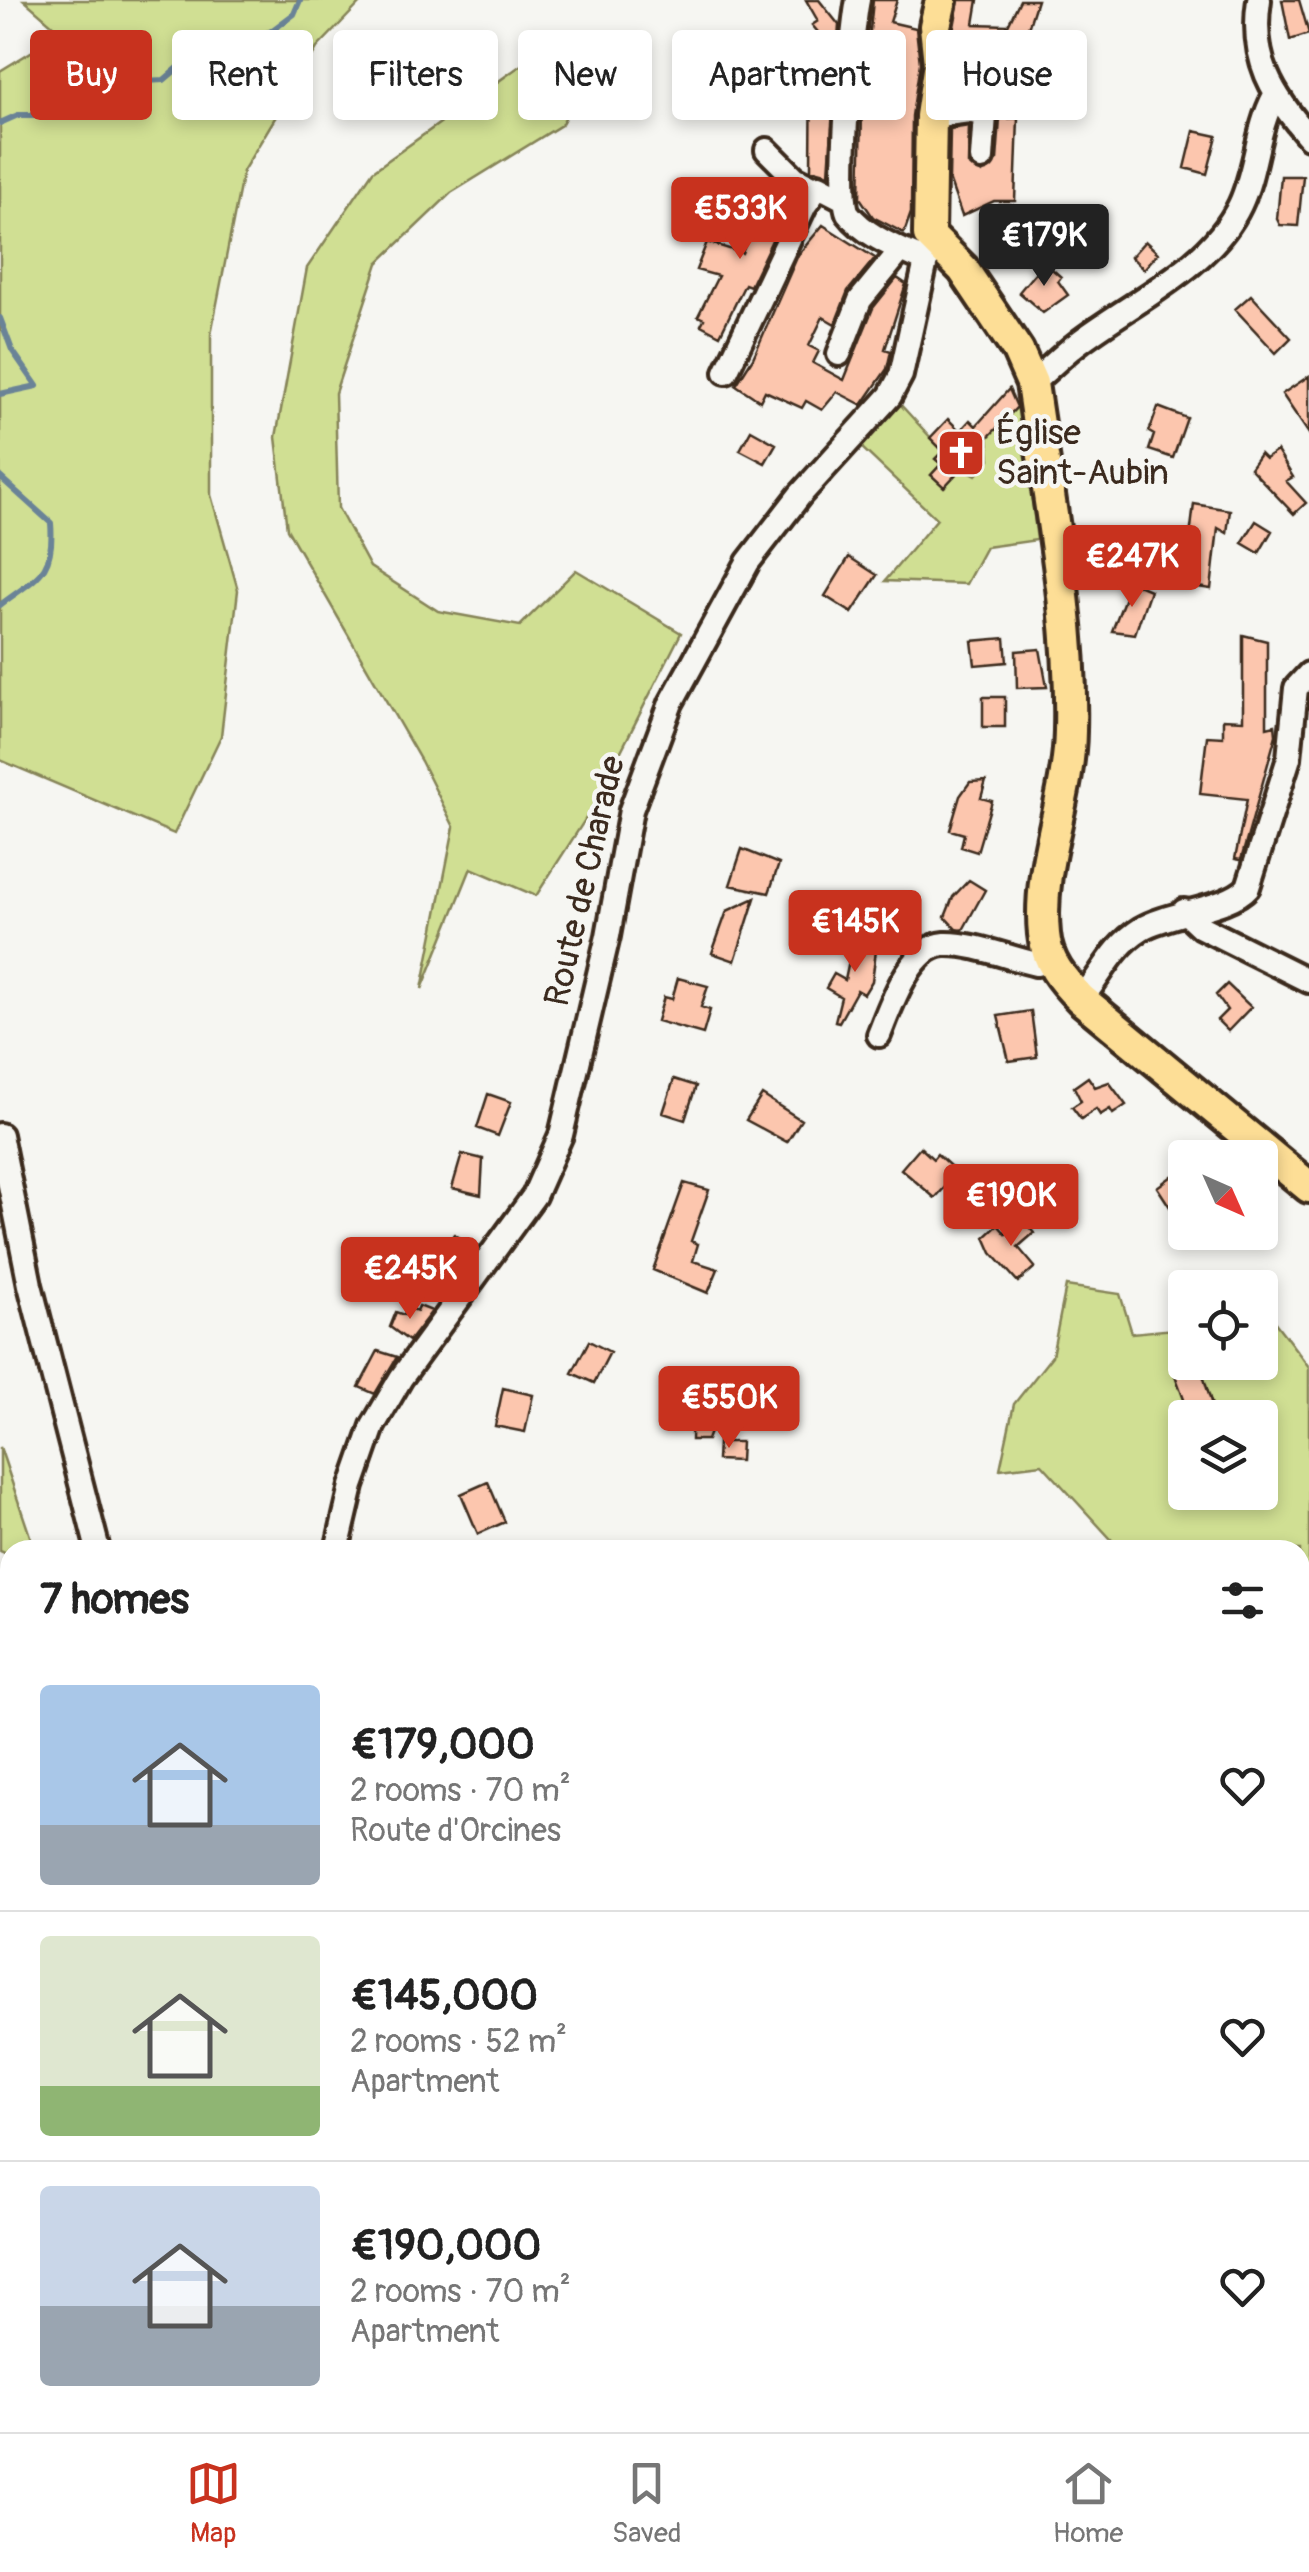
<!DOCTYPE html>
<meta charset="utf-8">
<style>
body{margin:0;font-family:Pangolin,sans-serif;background:#f2f2f2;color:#222;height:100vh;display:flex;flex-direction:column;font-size:38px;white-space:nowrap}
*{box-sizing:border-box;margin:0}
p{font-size:32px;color:#767676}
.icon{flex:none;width:55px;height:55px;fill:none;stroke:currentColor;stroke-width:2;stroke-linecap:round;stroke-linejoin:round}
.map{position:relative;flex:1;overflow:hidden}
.sheet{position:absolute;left:0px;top:1540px;width:1310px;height:892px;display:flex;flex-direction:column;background:#fff;border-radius:30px 30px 0 0;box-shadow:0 5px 15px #0003}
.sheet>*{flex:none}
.banner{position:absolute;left:30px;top:30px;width:1250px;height:90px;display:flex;gap:20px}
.needle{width:65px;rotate:135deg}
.tools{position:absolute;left:1168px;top:1140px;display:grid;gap:20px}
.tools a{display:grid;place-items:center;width:110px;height:110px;border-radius:10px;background:#fff;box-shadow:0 5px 15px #0003;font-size:50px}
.price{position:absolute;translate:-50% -85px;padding:0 22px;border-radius:10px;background:#c8321e;color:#fff;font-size:32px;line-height:65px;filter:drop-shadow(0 2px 5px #0008)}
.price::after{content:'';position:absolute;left:50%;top:60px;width:30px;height:22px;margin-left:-15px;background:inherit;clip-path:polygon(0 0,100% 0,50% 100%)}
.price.active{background:#222;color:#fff}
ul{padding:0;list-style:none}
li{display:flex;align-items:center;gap:30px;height:250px;padding:0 40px}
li+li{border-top:2px solid #e0e0e0}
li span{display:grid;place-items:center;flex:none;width:280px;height:200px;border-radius:10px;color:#555}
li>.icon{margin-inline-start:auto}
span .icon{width:120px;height:120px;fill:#fffc;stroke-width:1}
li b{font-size:42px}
h2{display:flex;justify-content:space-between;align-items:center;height:120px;padding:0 40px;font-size:42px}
.pill{padding:0 35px;border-radius:10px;background:#fff;box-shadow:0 5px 15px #0003;font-size:35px;line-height:90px}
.pill.active{background:#c8321e;color:#fff}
.tab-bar{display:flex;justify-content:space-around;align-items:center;height:140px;border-top:2px solid #e0e0e0;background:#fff;font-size:28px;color:#767676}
.tab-bar a{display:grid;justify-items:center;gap:5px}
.tab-bar .active{color:#c8321e}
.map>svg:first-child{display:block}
</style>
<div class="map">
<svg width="1309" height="2432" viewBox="0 0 1309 2432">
<rect width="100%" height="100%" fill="#f6f6f2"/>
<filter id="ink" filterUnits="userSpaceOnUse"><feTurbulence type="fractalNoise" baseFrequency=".01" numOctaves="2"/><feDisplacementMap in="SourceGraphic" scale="20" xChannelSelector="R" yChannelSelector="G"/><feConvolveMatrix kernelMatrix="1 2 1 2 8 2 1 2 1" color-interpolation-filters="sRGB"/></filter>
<g filter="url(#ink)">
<path fill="#d0df93" stroke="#868458" stroke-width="2.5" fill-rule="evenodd" d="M24,0h339l-46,48 -74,123 -32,163v161l27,95 -17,146 -47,98 -174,-74v-689l62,-38z
M586,37l16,14 -41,74 -110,68 -73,70 -43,130 3,115 32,59 68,44 82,15 56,-56 105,63 -91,179 -54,84 -65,-28 -49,121 32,-162 -33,-66 -134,-232 -11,-92 31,-169 66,-97 158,-113z
M899,403l44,48 -7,8 5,5 -10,11 14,11 8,-13 14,-3 9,5 14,-16 -2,-23 32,-32 17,136 -51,7 -20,37 -81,-3 52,-62 -76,-72z
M1066,1286l54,8 12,39 53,-5v34h75v-40l14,-1 35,46v238l-9,13v-68h-179l-79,-86 -42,5 14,-65 38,-48zM1185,1418h75v74h-75z
M0,1447l31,92 -21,11 -1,5 -9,-4z
M1309,2145v287h-816l-5,-9 812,-1v-271z"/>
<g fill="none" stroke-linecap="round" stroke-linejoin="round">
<path stroke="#6a8397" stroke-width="6" d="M0,123l18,-8h45l43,-32 58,-3 35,-30 71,-18 24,-18 6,-14
M0,318l12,32 25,36 -37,8
M0,477l51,46c4,51 -14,54 -51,82
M1300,2256l9,-6
M807,2422l7,10
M1222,2432l3,-10"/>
</g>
<path fill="#fcc6ae" stroke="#3b2a1e" stroke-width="2.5" d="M806,0h13l20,25 -10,149 -18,-5 1,-114 10,-18 -10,-12 6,-4z
M873,0h24l-7,22 26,6 4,35 -8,53 -1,97 -7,20 -31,-16 -13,-19 2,-86z
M959,0h19l-4,24 34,1 12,-25h17l-12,38 -7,42 2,20 -66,-14v-59z
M1282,0h17l10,34 -19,6z
M1018,118l-3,83h-21l-32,15 -13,-37 1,-50 19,-3 -1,38 14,9 15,-13 3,-41z
M1194,131l23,5 -10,38 -22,-6z
M1281,176h22l-5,50 -18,-1 -3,-6z
M776,182l18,12 -44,92 -5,-2 -25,51 -19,-10 3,-6 -6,-3 20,-40 -22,-6 11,-28 35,11 16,-41 4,1z
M823,225l52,33 -27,33 -13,33 -12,-7 -14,29 10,5 -6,12 31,17 29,-72 24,-30 9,6 -21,65 6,2 -4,18 -25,36 -25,-13 -15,18 -16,-9 -4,7 -37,-17 -5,10 -24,-16 17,-27 45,-103z
M1145,241l13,12 -14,16 -13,-12z
M1044,262l17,15 -3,4 10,14 -25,18 -24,-21z
M1251,295l40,43 -15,15 -41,-44z
M1309,376v58l-27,-40z
M1009,389l8,18 -39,41 5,8 -3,11 -19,2 -17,18 -13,-12 10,-11 -6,-5 8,-8 -13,-13 18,-19 12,12 10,-11 6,6z
M1158,407l29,11 -14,40 -24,-8 5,-15 -5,-3z
M751,430l25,14 -11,19 -25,-13z
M1277,451l16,26 -7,4 20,22 -12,11 -44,-46 10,-14 5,5z
M1194,504l36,6 -3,23 -9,-5 -7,61 -27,-4z
M1256,521l16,10 -13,22 -17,-10z
M849,557l28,18 -25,38 -27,-17z
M1131,582l19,8 -15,44 -23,-3z
M1243,635l24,6v86l8,-2 1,10 -35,125 -6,-1 12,-60 -47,-5 7,-58 16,1v-18l20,1z
M1005,638l2,24 -32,3 -3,-24z
M1040,649l7,38 -30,1 -1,-37z
M983,697h22v30h-22z
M986,781l-5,17 11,3 -15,51 -16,-5 3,-13 -14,-4 10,-34 10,-14z
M742,849l37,15 -10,29 -39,-8z
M969,880l16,10 -22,40 -7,-1 -11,-12 8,-20z
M755,898l-20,63 -23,-8 15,-42z
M854,938l23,5 -5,38 -8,13 -7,-4 -18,32 -4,-1 6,-24 -15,-9 8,-14 11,6z
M678,978l30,8 -7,21 9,3 -7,24 -46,-13 7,-24 8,2z
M1227,984l24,23 -23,24 -11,-11 10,-10 -11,-15z
M1031,1011l6,46 -28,4 -11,-45z
M1088,1077l7,10 14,-5 17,23 -13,9 -3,-5 -10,6 -4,-6 -15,10 -9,-12 9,-6 -7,-14z
M674,1079l22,7 -11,34 -22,-7z
M488,1094l23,8 -13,34 -21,-8z
M762,1095l39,25 -14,22 -41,-22z
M920,1147l13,12 4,-5 21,19 -23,25 -34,-29z
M462,1154l21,5 -2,36 -29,-7z
M1175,1174l10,13v43l-28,-43z
M684,1183l25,7 -18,51 7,3 -5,17 25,8 -10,24 -55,-23z
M1023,1220l11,13 -16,14 17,20 -17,15 -26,-29 -7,-16 13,-12 8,9z
M454,1234l20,13 -18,27 -20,-13z
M419,1306l13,5 -23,30 -19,-14 6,-15 8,3 3,-8 10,4z
M589,1341l21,11 -16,31 -22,-10z
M378,1351l19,6 -22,37 -16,-7z
M1201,1368l12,41 -23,7 -15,-41z
M696,1377l30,13 -19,50h-16l1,-42 -5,-8z
M503,1388l30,7 -8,37 -30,-6z
M718,1442h23l-1,19 -23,-1z
M488,1482l17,40 -27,12 -17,-40z"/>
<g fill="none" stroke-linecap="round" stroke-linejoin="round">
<g stroke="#3b2a1e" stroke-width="30">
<path id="minor" d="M858,0c-6,28 -21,197 -10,213 18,24 52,36 78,48
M1259,0c-9,59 13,95 50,137
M931,116l38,-5 16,4 -3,43
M767,150l28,28 22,11
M839,354l21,-54 41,-50
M726,372l79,-167 14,-19 23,12
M1032,383c16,-13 30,-28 46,-40 53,-41 132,-75 162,-138 17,-36 16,-74 34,-108
M1184,911l17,16 108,54
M1081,999c21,-24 31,-52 60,-70 28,-17 88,-20 107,-42l41,-129 7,-70 13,-14
M879,1035c11,-27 31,-89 66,-91 28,-1 64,14 91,20l15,-4
M0,1135l30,150 68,265
M337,1550l15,-64 21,-60 28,-48 133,-182 27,-61 47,-199 23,-126 40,-107 77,-141 52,-67 90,-99 11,-21 25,-114 11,-14
M0,2288l10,7
M0,2321l10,-7
M90,2432l9,-10"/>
</g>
<g stroke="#3b2a1e" stroke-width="38">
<path id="major" d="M941,0l-6,26 4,37 -8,53 -2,119 34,34 55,82 14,32c16,115 41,233 38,348 -1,69 -33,134 -26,203 2,27 19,47 37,65l228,188"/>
</g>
<use href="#minor" stroke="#f6f6f2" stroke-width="22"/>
<use href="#major" stroke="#fdde96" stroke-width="30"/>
</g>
</g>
<defs>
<g id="church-square" transform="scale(2.5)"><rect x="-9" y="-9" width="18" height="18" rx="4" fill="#c8321e" stroke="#f6f6f2"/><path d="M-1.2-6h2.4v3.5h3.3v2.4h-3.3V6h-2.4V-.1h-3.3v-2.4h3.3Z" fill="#fff"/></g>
</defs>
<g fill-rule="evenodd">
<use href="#church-square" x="961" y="453"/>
</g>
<g text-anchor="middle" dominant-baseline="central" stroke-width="9" stroke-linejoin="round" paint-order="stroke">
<g font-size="35" fill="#3b2a1e" stroke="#f6f6f2" text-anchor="start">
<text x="996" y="433">Église<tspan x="996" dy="40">Saint-Aubin</tspan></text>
</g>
<g font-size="35" fill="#3b2a1e" stroke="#f6f6f2">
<text transform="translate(585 881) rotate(-77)">Route de Charade</text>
</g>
</g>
</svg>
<div class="tools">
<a><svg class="needle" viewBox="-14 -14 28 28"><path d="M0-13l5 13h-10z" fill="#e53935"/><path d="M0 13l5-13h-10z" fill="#767676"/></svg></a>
<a><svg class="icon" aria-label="locate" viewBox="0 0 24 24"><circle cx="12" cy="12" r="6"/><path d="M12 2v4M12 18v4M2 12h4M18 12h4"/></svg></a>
<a><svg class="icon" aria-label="layers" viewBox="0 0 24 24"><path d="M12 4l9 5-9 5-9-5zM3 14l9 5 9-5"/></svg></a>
</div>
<b class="price" style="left:740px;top:262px">€533K</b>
<b class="price active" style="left:1044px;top:289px">€179K</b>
<b class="price" style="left:1132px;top:610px">€247K</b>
<b class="price" style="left:855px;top:975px">€145K</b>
<b class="price" style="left:1011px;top:1249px">€190K</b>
<b class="price" style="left:410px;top:1322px">€245K</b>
<b class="price" style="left:729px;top:1451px">€550K</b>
<div class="banner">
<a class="pill active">Buy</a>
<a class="pill">Rent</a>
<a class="pill">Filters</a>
<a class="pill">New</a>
<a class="pill">Apartment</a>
<a class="pill">House</a>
</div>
<section class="sheet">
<h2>7 homes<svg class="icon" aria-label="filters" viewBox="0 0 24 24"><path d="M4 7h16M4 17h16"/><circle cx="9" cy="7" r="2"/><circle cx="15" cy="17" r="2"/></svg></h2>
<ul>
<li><span style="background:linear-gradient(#a9c7e8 70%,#9aa5b1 0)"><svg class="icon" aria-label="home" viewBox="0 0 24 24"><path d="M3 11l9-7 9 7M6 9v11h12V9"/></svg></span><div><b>€179,000</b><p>2 rooms · 70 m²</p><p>Route d'Orcines</p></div><svg class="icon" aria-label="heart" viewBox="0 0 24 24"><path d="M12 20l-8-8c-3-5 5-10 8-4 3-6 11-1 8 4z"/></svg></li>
<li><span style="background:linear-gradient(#dfe7d0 75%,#8fb573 0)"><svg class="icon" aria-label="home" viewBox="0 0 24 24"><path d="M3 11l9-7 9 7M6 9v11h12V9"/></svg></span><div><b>€145,000</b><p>2 rooms · 52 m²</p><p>Apartment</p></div><svg class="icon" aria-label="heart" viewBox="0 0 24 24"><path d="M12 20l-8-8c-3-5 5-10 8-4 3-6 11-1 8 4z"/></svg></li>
<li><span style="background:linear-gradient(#c9d6e8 60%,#9aa5b1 0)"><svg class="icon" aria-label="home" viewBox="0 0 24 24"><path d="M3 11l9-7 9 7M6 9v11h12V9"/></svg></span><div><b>€190,000</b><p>2 rooms · 70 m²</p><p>Apartment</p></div><svg class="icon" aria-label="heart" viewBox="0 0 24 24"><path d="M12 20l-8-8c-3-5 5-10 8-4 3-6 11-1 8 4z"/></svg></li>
</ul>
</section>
</div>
<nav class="tab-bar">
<a class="active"><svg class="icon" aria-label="map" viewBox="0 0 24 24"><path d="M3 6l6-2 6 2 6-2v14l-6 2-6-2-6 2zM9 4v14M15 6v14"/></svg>Map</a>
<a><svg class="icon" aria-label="saved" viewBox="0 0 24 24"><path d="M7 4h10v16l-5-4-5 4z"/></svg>Saved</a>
<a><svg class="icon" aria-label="home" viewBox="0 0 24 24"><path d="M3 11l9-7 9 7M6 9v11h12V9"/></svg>Home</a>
</nav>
